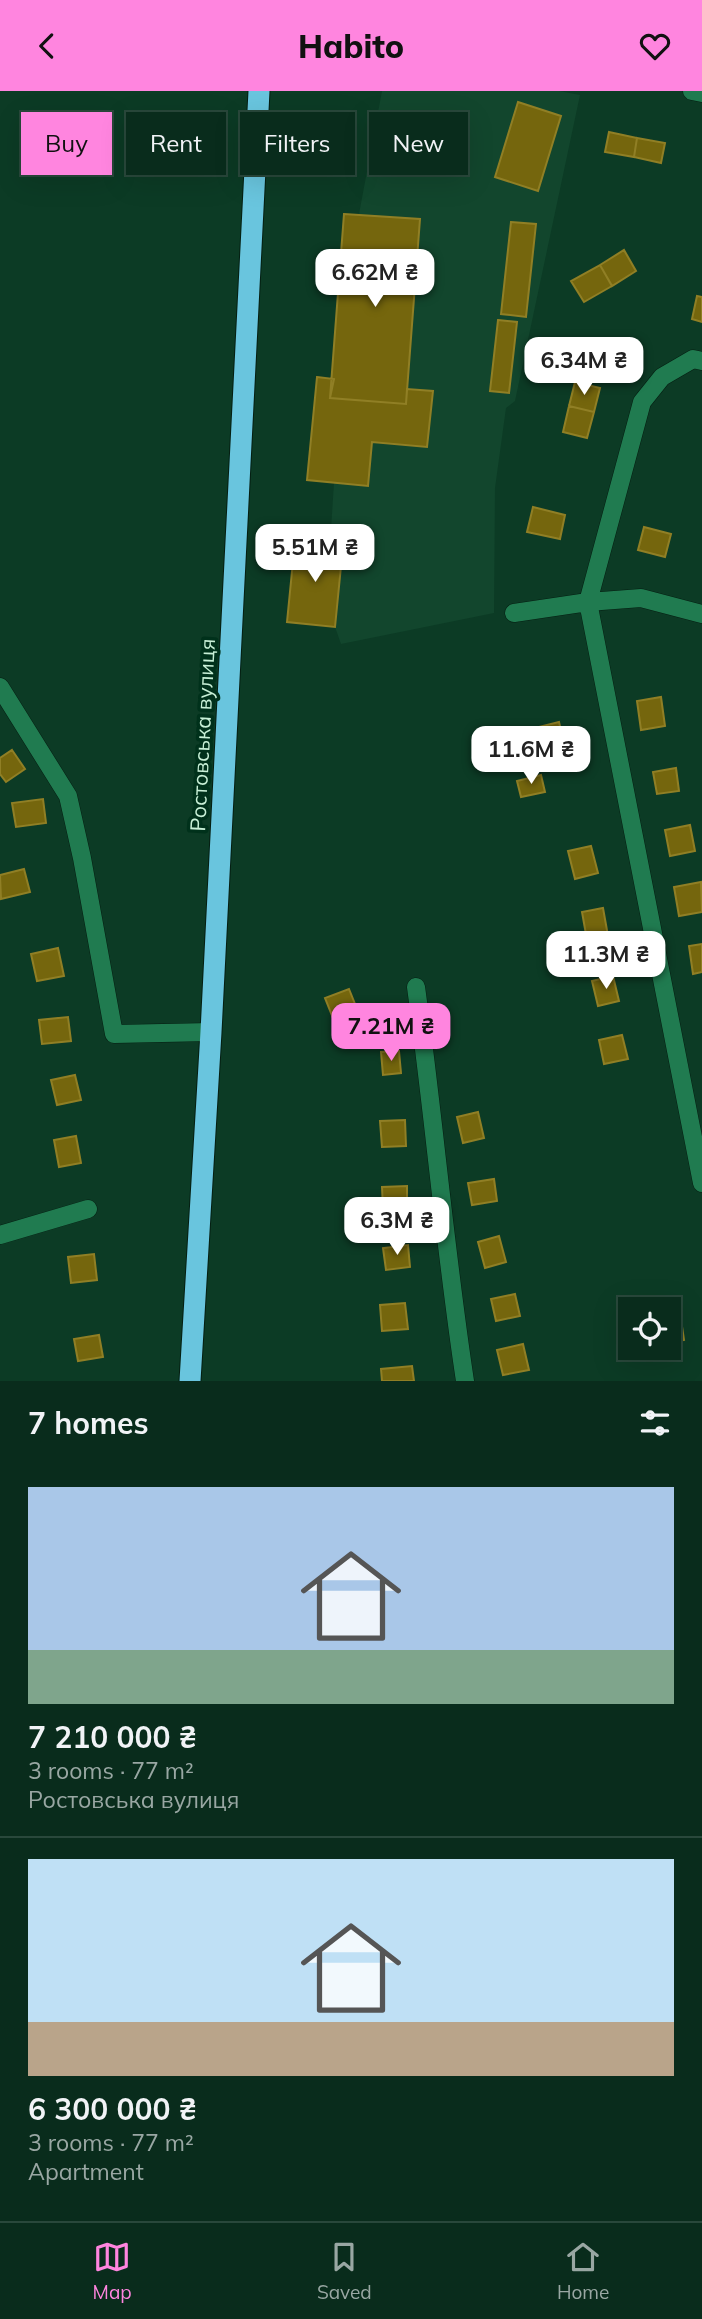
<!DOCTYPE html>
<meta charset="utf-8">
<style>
body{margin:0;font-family:Mulish,sans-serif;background:#173829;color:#f1f3f6;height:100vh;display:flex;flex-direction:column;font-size:26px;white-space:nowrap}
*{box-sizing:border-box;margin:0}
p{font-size:23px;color:#99a7a3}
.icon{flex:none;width:38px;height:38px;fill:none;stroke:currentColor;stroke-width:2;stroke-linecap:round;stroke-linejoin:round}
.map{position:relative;height:1290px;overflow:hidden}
.drawer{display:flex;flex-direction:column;background:#092c1c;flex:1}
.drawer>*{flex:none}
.banner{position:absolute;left:21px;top:21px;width:662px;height:63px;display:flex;gap:14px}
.fabs{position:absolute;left:618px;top:1206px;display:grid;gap:14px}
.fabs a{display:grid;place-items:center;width:63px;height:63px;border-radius:0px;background:#092c1c;box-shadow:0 7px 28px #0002,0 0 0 2px #29483b;font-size:35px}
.price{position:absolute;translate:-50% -60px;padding:0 16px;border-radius:14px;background:#fff;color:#222;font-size:23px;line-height:46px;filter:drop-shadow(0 2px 4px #0008)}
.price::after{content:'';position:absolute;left:50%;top:42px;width:21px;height:16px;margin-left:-10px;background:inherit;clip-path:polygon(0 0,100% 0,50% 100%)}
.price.on{background:#ff85df;color:#111}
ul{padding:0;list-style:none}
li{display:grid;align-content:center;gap:14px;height:371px;padding:0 28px}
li+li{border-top:2px solid #29483b}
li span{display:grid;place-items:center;height:217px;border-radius:0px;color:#555}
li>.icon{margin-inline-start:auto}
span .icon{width:126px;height:126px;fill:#fffc;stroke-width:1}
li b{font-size:30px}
h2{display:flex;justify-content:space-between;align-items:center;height:84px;padding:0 28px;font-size:30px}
.pill{padding:0 24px;border-radius:0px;background:#092c1c;box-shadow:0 7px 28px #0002,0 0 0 2px #29483b;font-size:24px;line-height:63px}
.pill.on{background:#ff85df;color:#111}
header{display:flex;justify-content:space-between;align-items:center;height:91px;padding:0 28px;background:#ff85df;color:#111;font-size:32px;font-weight:800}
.tabs{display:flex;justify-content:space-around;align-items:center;height:98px;border-top:2px solid #29483b;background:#092c1c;font-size:19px;color:#99a7a3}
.tabs a{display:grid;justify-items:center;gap:4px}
.tabs .on{color:#ff85df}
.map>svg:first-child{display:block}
</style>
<header><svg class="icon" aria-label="back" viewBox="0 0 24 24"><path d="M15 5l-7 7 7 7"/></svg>Habito<svg class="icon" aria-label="heart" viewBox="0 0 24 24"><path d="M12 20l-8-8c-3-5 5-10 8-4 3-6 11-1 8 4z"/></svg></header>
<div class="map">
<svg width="702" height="1290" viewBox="0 0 702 1290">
<rect width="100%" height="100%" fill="#0c3b25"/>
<path fill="#12462d" d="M382,0h177l21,4 -65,306 -9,7 -11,80 -1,125 -153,31 -6,-17 -48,-5 8,-81 35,3 4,-61 -27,-3 27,-101 10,-165h15z"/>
<path fill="#75660d" stroke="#907f25" stroke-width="2" d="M518,11l43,14 -23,75 -43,-14z
M609,41l28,6 -3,19 -29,-5z
M637,47l28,5 -4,20 -27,-6z
M344,123l76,5 -14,185 -76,-6z
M511,131l25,2 -10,93 -25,-3z
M624,159l12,21 -24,15 -12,-21z
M600,174l12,21 -28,16 -13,-21z
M697,205l5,1v25l-10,-3z
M498,229l19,2 -8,71 -19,-2z
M317,286l17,2 -4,19 76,6 1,-15 26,2 -6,56 -55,-5 -4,44 -61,-6z
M575,291l25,6 -6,24 -25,-6z
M569,315l25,6 -7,26 -24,-6z
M533,416l32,8 -5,24 -33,-7z
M644,436l27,7 -6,23 -27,-7z
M295,450l48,5 -8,81 -48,-5z
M661,606l4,29 -24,4 -4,-29z
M559,631l7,29 -24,6 -7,-29z
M12,659l13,19 -19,13 -6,-8v-16z
M676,677l3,23 -22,3 -4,-22z
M541,684l4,17 -24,5 -4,-16z
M43,708l3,24 -30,4 -4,-24z
M690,734l5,26 -25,5 -5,-26z
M591,755l7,27 -23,6 -7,-28z
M24,778l6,23 -29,7 -1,-24z
M701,791l1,30 -23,4 -5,-29z
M603,817l5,28 -21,4 -5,-28z
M702,853v28l-9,2 -4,-28z
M58,857l6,28 -27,5 -6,-27z
M613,885l6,25 -21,5 -6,-25z
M349,898l10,25 -24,9 -10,-25z
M68,926l3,24 -29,3 -3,-24z
M622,944l6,24 -24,5 -5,-24z
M399,960l2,22 -18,2 -2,-23z
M75,984l6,25 -24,5 -6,-25z
M478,1021l6,26 -21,5 -6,-26z
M405,1029l1,26 -24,1 -2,-26z
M76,1045l5,27 -22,4 -5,-27z
M494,1088l3,22 -25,4 -4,-22z
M407,1095v23l-24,1 -1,-23z
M499,1145l7,26 -21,6 -7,-26z
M408,1154l2,22 -24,3 -3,-22z
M94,1163l3,26 -26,3 -3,-26z
M515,1203l5,22 -24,5 -5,-22z
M405,1212l3,26 -26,2 -2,-26z
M680,1222l4,27 -16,3v-28z
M99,1244l4,22 -25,4 -4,-22z
M523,1253l6,26 -26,5 -6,-25z
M412,1275l2,15h-32l-1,-12z"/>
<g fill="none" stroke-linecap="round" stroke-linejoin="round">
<g stroke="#051f12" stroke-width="19">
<path id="minor" d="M692,0l10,2
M702,270l-9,-2 -31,18 -20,25 -54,200 114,581
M514,522l74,-11 53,-4 61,16
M0,596l68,109 14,62 32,176 97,-2
M416,896c18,131 29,263 49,394
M0,1144l88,-26"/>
</g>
<g stroke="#051f12" stroke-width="23">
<path id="highway" d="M190,1290l21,-349 48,-941"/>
</g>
<use href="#minor" stroke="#207b50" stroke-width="18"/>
<use href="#highway" stroke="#69c5de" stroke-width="21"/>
</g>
<g text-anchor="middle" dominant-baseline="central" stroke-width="7" stroke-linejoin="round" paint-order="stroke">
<g font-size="21" fill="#c8f0d7" stroke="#00311b">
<text transform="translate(202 644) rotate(-87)">Ростовська вулиця</text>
</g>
</g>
</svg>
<div class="fabs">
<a><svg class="icon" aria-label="locate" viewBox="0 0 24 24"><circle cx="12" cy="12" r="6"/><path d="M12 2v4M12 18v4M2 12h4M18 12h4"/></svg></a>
</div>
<b class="price" style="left:375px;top:218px">6.62M ₴</b>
<b class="price" style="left:584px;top:306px">6.34M ₴</b>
<b class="price" style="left:315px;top:493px">5.51M ₴</b>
<b class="price" style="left:531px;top:695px">11.6M ₴</b>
<b class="price" style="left:606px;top:900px">11.3M ₴</b>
<b class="price on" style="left:391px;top:972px">7.21M ₴</b>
<b class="price" style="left:397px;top:1166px">6.3M ₴</b>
<div class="banner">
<a class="pill on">Buy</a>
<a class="pill">Rent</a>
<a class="pill">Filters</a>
<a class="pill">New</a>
</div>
</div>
<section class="drawer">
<h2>7 homes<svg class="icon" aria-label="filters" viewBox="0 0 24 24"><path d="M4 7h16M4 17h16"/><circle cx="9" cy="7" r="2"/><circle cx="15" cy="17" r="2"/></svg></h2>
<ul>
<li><span style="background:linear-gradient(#a9c7e8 75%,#7fa58c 0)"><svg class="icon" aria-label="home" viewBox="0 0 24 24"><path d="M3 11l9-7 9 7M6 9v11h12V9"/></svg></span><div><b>7 210 000 ₴</b><p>3 rooms · 77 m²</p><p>Ростовська вулиця</p></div></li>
<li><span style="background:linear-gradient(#bfe0f5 75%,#b9a48a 0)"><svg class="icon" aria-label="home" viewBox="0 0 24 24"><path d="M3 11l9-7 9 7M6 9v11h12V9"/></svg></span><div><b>6 300 000 ₴</b><p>3 rooms · 77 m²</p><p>Apartment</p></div></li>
</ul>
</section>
<nav class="tabs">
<a class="on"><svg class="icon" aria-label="map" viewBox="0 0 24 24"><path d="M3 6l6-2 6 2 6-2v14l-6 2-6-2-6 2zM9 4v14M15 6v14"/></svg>Map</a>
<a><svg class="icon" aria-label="saved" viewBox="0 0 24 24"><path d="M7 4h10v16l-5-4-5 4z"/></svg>Saved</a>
<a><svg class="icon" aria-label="home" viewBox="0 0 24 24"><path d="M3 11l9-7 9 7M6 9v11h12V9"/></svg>Home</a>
</nav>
